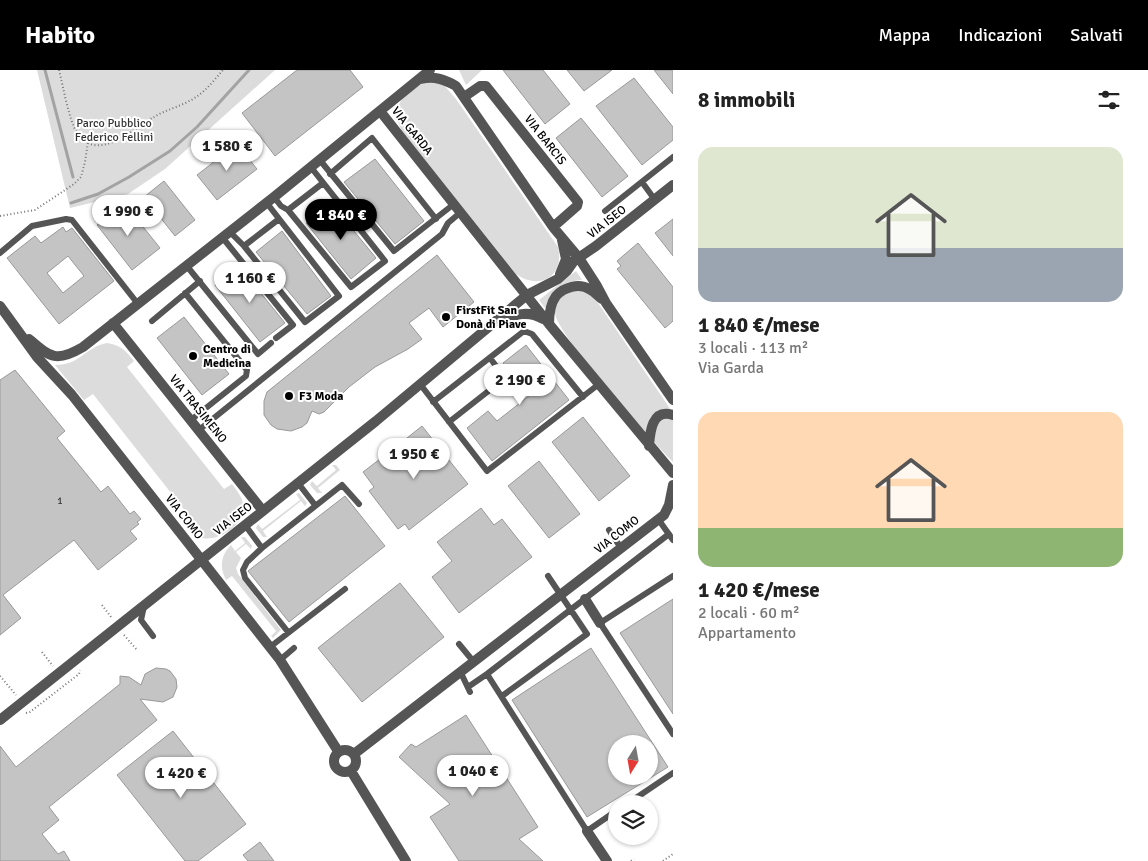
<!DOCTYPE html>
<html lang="it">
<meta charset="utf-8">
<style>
body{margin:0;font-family:Signika,sans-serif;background:#f6f6f6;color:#222;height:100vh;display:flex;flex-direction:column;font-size:19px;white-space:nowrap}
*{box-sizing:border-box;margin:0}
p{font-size:16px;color:#767676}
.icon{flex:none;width:28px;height:28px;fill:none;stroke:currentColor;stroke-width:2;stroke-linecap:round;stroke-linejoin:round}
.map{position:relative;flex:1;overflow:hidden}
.sheet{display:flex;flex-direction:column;background:#fff;width:475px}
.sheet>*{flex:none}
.needle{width:32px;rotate:191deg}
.tools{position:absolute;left:608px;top:665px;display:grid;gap:10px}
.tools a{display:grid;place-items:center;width:50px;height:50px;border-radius:50%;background:#fff;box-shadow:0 1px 4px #0004;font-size:25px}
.price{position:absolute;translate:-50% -42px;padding:0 11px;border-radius:18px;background:#fff;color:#222;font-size:16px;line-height:32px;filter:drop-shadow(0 1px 2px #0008)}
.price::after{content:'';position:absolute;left:50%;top:30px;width:15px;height:11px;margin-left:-8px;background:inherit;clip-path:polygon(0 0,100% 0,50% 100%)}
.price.current{background:#000;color:#fff}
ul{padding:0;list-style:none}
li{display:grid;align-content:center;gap:10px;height:265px;padding:0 25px}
li span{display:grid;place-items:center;height:155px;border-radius:15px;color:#555}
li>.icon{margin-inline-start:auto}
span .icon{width:90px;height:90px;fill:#fffc;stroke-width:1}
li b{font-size:21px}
h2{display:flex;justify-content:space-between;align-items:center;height:60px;padding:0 25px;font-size:21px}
header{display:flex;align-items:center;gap:30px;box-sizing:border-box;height:70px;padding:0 25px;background:#000;color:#fff}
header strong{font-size:24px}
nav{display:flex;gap:28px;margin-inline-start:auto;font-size:18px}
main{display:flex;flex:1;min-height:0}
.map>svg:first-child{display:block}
</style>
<header>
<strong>Habito</strong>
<nav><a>Mappa</a><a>Indicazioni</a><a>Salvati</a></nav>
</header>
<main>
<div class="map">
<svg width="673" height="791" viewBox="0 0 673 791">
<rect width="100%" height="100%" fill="#fff"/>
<path fill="#dcdcdc" d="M37,0h238l-110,99 -37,25 -58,14z
M459,0h23l-16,15z
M431,11l12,3 13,15 102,148c7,29 -18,44 -42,27l-114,-143c-14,-25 5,-44 29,-50z
M576,201l6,9c-19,1 -30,11 -37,28l-6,-8z
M580,219l8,4 8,7 77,113v49c-20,-20 -117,-128 -118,-149 -2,-14 14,-22 25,-24z
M107,273c14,2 19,8 27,18l-7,6 97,122 8,-5c4,6 11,13 11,21 2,21 -27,39 -45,32 -7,-2 -10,-9 -15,-14l7,-6 -97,-123 -9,6 -29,-35c26,0 30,-18 52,-22z
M332,395h4l4,5 -22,18 4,5h-5l-7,-8 2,-4 5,5 19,-16z
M299,423l8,10 -2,3 -4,-5 -38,30 4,6h-4l-7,-9 2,-4 4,5 38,-29 -4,-6z
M241,467h4l7,9 -1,3 -5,-5 -10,8 5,6 -5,10 2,6 43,56 -8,8 -2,-2 5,-5 -44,-55 -6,4c-7,-13 -5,-25 5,-35l4,6 10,-8z"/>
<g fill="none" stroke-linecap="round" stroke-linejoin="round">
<path stroke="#a3a3a3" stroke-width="3" d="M45,0l28,107
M71,133l27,-9 31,-17 41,-26 27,-24 52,-57"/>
</g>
<path fill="#c4c4c4" stroke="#999" fill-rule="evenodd" d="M297,0h53l13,17 -88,69 -33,-43z
M503,0h40l27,34 -25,20z
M567,0h45l-28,21z
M654,0h19v24z
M634,8l39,49v13l-31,25 -46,-59z
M581,48l47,58 -26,21 -46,-59z
M237,74l20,25 -40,31 -20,-25z
M375,89l49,62 -29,23 -51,-62z
M164,111l31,39 -20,16 -31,-39z
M124,133l36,45 -28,22 -35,-45z
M331,133l45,55 -25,21 -45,-56z
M673,149v37l-18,-23z
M63,157l3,5 6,-4 42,53 -55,43 -52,-66 28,-22 6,7zM68,186l16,20 -21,17 -16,-20z
M282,161l49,65 -24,18 -51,-62z
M638,173l35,44v34l-8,7 -48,-59 4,-3 -4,-5z
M437,185l37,47 -31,25 -14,-19 -20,15 13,16 -14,10 -33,18 -26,20 -25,25 -5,2 -7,-3 -5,12 -5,4 -11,4 -14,-2 -6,-4 -7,-10v-14l3,-9z
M239,196l46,57 -25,19 -45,-57z
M184,247l45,57 -27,21 -45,-57z
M526,275l43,55 -77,61 -25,-33 21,-17 9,10 33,-26 -27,-32z
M15,300l50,61 -8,7 44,54 7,-6 22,28 4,-3 7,8 -4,3 2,2 -9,7 7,8 -39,31 -24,-30 -71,55 18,23 -21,17v-255z
M583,347l47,59 -31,25 -47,-59z
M422,356l46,58 -59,46 -4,-6 -7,5 -29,-38 5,-4 -11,-15 25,-19 4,-6 5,-1z
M539,391l41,53 -31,24 -41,-52z
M345,426l40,50 -96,76 -41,-51z
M481,438l13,17 8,-6 30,38 -73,56 -27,-36 20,-16 -15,-19z
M400,513l44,54 -82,65 -44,-54z
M673,529v115l-53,-81z
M591,578l77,119 -81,50 -75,-117zM616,674h33v32h-33z
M156,598l10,1 4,2 6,8 1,8 -4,10 -10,5 -23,-3 17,21 -108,87 10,13 -17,14 16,20 6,-3 6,10h-70v-115l16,21 104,-83v-8l9,1 12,8 4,-11z
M466,645l72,112 -19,12 24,22h-84l-29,-44 20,-13 -51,-47 12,-13 5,3z
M173,661l73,93 -48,37h-13l-68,-86z
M260,772l14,19h-26l-5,-6z"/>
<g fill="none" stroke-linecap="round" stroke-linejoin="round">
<path stroke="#777" stroke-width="2" stroke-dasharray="1 2.5" stroke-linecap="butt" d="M59,0c4,16 10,50 18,63 21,31 57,-5 77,-16 13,-8 29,-11 42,-20 10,-6 19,-18 27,-27
M0,146l35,-6 39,-26 7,-7 4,-15 3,-20
M102,535l9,12
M124,565l13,15
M42,582l11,14
M0,606l16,19
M26,643l4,-1 49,-38 1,-4
M631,791l3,-2
M663,791l10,-7"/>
<path stroke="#555" stroke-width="6" d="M319,89l75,92 60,-47
M330,104l42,-36 64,81
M642,112l13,18
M274,127l7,9 7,4 63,77 34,-26 -75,-95
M288,140l35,-27
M605,141l68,-54
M229,161l15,15 61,76 34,-26 -73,-94
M222,167l71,88 -17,13
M244,176l35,-27
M0,183l32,-27 34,-7 6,1 66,84
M186,195l72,89 13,-11
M185,223l62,77 -1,6 -55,44
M152,251l48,-40
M420,314l67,87 112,-87
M433,332l91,-71 8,3 51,63
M449,352l56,-44 -15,-20
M199,360l243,-196 6,-11 13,-11
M298,413l17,22
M658,449l15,21
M245,455l17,23
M609,460l12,18
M673,506l-73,47 73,111
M144,536l-3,14 12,16
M288,562l-43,-54 -2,-8 4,-8 15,-14 80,-63 17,19
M459,574l14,17
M270,577l75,-58
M280,590l14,-12
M460,601l10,21
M487,604l100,157 29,-20
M468,617l19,-13 182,-140
M502,626l85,-62 -39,-58
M627,734l46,-31"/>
<path stroke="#555" stroke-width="10" d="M421,9c13,-3 23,0 35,7l97,141 26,31 18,28 9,17 67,97
M464,27l16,-11h6l92,116 -1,4 -24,21
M380,41l169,213 124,149
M560,204l6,-15 -4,-19
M0,236l37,51 35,38 208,265 58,91
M500,252c15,-8 28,-12 43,-3
M113,253l150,188
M549,254c0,-9 1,-20 7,-28 8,-9 23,-13 33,-7 5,2 9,7 13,10
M29,269c21,18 27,24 54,8l191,-150 156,-127
M649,376c1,-14 3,-38 24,-31
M585,529l15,24
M0,650l376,-299 151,-126 31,-16 9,-8 7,-10 22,-15 77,-61
M334 691a11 11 0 1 1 22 0a11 11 0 1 1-22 0Z
M354,684l310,-239 5,-10 4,-20
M351,701l55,90
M587,761l20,30"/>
</g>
<g fill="#000" stroke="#fff" stroke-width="2">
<circle cx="446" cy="247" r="5"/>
<circle cx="193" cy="286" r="5"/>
<circle cx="289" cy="326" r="5"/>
</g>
<g text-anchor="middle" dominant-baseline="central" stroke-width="4" stroke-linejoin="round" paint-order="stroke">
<g font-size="10" fill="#313131">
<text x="60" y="431">1</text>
</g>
<g font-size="12" fill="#333" stroke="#fff">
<text x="114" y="53">Parco Pubblico<tspan x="114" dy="14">Federico Fellini</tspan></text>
</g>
<g font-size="12" fill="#000" stroke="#fff">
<text transform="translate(412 61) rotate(51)">VIA GARDA</text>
<text transform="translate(545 70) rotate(52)">VIA BARCIS</text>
<text transform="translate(607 152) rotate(-38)">VIA ISEO</text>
<text transform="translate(198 339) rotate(51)">VIA TRASIMENO</text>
<text transform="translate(184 447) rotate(52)">VIA COMO</text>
<text transform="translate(233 449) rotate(-38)">VIA ISEO</text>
<text transform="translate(617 465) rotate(-38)">VIA COMO</text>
</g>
<g font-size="12" font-weight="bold" fill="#000" stroke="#fff" text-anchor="start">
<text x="456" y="240">FirstFit San<tspan x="456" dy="14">Donà di Piave</tspan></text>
<text x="203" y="279">Centro di<tspan x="203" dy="14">Medicina</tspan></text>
<text x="299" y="326">F3 Moda</text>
</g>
</g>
</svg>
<div class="tools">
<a><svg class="needle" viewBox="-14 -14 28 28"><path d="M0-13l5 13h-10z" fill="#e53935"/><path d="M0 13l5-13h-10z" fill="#767676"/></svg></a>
<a><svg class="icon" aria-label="layers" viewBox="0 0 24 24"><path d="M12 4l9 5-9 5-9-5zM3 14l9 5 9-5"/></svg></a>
</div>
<b class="price" style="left:227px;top:102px">1 580 €</b>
<b class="price" style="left:128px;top:167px">1 990 €</b>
<b class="price current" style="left:341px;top:171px">1 840 €</b>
<b class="price" style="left:250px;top:234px">1 160 €</b>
<b class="price" style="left:520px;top:336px">2 190 €</b>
<b class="price" style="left:414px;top:410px">1 950 €</b>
<b class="price" style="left:473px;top:727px">1 040 €</b>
<b class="price" style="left:181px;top:729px">1 420 €</b>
</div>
<section class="sheet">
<h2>8 immobili<svg class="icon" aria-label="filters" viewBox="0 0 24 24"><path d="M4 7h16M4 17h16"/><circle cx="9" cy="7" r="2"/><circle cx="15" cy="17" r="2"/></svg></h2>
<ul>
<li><span style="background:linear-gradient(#dfe7d0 65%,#9aa5b1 0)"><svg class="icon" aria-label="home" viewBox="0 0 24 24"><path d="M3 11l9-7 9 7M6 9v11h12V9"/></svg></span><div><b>1 840 €/mese</b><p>3 locali · 113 m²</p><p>Via Garda</p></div></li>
<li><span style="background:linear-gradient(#ffd9b3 75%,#8fb573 0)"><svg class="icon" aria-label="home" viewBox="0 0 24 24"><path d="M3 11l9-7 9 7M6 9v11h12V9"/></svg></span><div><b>1 420 €/mese</b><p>2 locali · 60 m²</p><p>Appartamento</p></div></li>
</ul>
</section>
</main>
